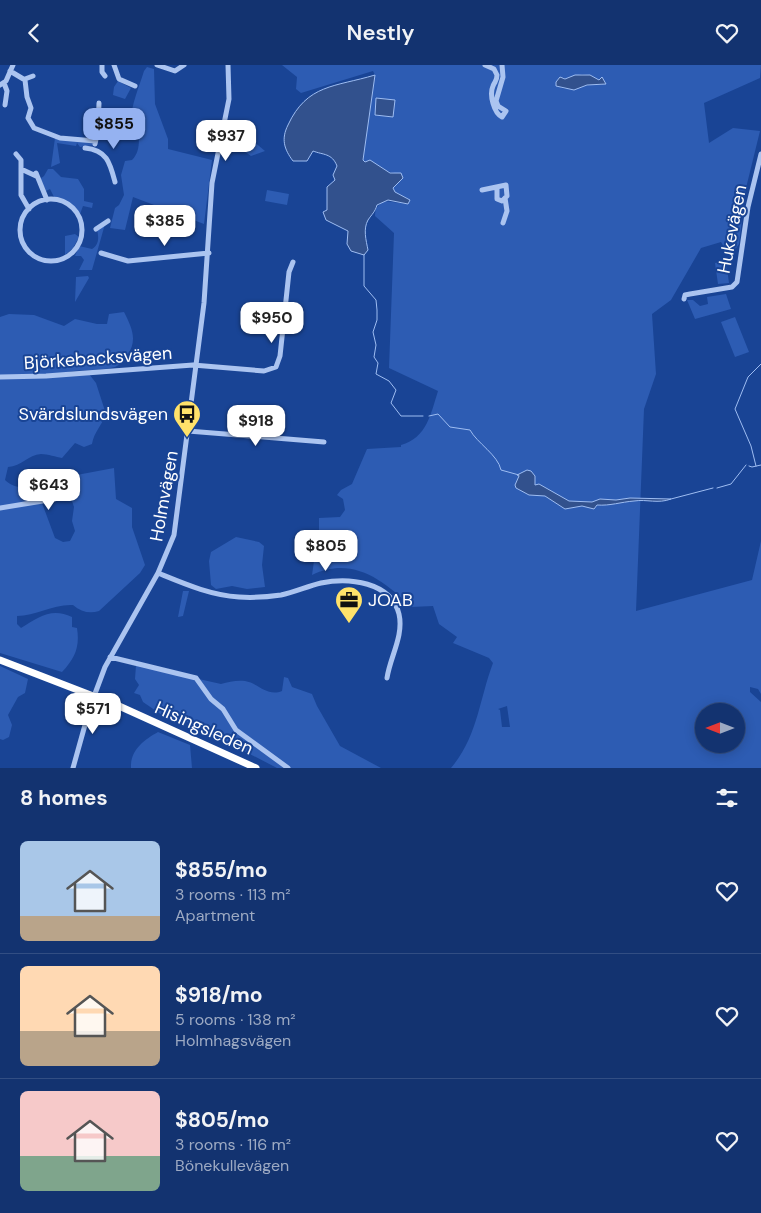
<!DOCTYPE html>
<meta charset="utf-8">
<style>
body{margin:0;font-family:"DM Sans",sans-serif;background:#1c3b75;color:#f1f3f6;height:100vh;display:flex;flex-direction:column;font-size:19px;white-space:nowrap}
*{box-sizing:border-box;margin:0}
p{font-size:16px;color:#9daac3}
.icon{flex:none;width:28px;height:28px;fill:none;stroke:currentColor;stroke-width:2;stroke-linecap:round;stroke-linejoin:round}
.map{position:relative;height:703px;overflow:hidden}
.details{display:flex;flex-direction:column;background:#133370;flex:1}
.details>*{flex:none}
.needle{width:32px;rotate:270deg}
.fabs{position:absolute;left:695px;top:638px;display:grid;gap:10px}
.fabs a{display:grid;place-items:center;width:50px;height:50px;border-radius:50%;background:#133370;box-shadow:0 2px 12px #0003,0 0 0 1px #324e83;font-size:25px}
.price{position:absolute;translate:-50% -42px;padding:0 11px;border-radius:10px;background:#fff;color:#222;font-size:16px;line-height:32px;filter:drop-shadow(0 1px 2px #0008)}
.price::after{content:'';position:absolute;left:50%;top:30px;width:15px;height:11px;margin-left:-8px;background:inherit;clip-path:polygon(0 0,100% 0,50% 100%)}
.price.active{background:#95b2f1;color:#111}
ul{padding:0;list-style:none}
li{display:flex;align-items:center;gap:15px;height:125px;padding:0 20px}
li+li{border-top:1px solid #324e83}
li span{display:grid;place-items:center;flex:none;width:140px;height:100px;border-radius:8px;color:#555}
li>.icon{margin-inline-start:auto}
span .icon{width:60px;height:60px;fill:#fffc;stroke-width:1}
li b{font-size:21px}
h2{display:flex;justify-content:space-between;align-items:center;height:60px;padding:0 20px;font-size:21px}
header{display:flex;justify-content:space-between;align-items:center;height:65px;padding:0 20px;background:#133370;font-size:22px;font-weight:600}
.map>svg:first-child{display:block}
</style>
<header><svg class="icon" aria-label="back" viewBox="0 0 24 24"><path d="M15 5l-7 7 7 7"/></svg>Nestly<svg class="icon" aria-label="heart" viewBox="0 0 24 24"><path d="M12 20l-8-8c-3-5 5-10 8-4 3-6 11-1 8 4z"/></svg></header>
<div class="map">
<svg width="761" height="703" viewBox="0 0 761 703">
<rect width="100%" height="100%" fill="#194495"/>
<path fill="#2d5cb3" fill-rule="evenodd" d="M282,0h479l-1,13 -56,25 5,40 24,-15 27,3 -14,57 -7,56 -9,13 -9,-15 -20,6 -30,52 -19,14 4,60 -12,35 -8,202 116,-31 9,-39v153l-3,-5 -8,-2v5l11,10v66h-310c27,-32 28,-68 42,-105l-4,-5 -36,-15 4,-6 -18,-13 -6,-18 -22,1c-28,-28 -60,-51 -99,-32l2,-14 -1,-10 6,-17v-16l21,-1 5,-7 -2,-11 -6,-4 4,-5 11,-6 15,-35 34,-2v-2c26,-7 30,-32 37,-54l-49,-23 5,-135 -19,-17c0,-8 3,-11 9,-15l24,3 2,-4 -16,-8 -1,-4 6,-6 -3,-9c-6,0 -29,-10 -33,-13l12,-85 -2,-4 -72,22 -5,-4 1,-12zM582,9l8,1 9,5 3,-3v8c-15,-3 -26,6 -41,3l2,-11 2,2zM507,641l3,21h-8l-2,-17 -2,-1zM704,646h32v33h-32z
M147,2l7,2 1,35 13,35v10l44,11 -8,64 -71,-27 -8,33 -15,-2 5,-20 4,-3 5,-10 -3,-20 4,-14 7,-1c9,-9 7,-22 6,-34l-7,-4c0,-18 8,-34 13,-51z
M118,16l13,7 -6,11 -12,-4 1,-8z
M55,73l37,4 2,3 -14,2 -3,-4 -1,3 -19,-3 3,20 -9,4z
M253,76l12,10 -14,5 -10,-7 -1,-4z
M48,104h5l8,8 17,2 6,10v12l9,2 -1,5 -9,-2 -3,8 -10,-10 -16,-7 -4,-8 -4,2 -6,-12 4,-3z
M267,125l22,4 -2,11 -22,-4z
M105,159l-13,46h-13l5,-10 -3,-4h-6l4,-10 13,3c7,-4 7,-12 5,-19h4l-3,-1z
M75,169l4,3 -6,11 -8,7v-19z
M726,196l3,22 -11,1 -3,-21z
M88,211l1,2 -14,24 1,-25z
M726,229l5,15 -36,10 -8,-19h6l7,6 8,-2 -1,-7z
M124,247c8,16 14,28 3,44 -3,4 -7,9 -12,11 -14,4 -33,2 -47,5l-3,4 24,-2 7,9 10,31c-4,11 -12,18 -14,30l-8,3 -9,-4 -13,15c-6,-1 -14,-4 -21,-4 -13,1 -19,12 -33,13l-3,13c13,13 31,5 46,0l4,2 4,-4 1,7 -10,13 -3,1 -2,-6 -6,2 16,43 8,4 7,-1 5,-10 -3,-10 2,-14 -9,-27 1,-3 48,-9 2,31 16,9v19l13,38 -5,8 -41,38c-9,3 -18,1 -26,-6 -20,-1 -37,11 -56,11v8l4,4c17,-11 31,-21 51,-11v10l5,1c3,19 -2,30 -15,44l-62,-19v-336l9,-3 25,1 30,11 11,-7 22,5h10l2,-10z
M735,252l14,35 -14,5 -14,-35z
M236,472l23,5 5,4 -2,19 3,22 -18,2 -15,-3 -16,3 -5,-4 -2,-24 2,-9z
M183,526h6l-6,25 -5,1z
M136,600l85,19c8,-2 15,-4 24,-3 13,2 22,16 37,10l2,-14 4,1 4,9 20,7 5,12 23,40 41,22h-104l-87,-45 -28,-8 -19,-13 -3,-7 -6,-2 5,-8 -4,-6z
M0,601l28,13 -3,14 -7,4 -10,18 4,10 -3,12 -6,3 -3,-1z
M158,667l32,13 2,23h-61c-1,-18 13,-28 27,-36z"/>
<path fill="#32518d" stroke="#9ebdf2" d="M375,10l-12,85 2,2 5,-2 20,13h11l2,5 -10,10 2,4 15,8 -2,4 -20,-4 -11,5c-2,7 -5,9 -9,15 -5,9 -2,20 0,30l-4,5 -13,-4 -4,-7 1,-13 -22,-11 -3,-8 4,-2v-23l8,-7 -2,-5 4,-9c-5,-13 -14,-11 -24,-15l-6,10h-14c-9,-12 -12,-22 -5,-36 19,-41 47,-38 87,-50z
M575,10h15l9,5 3,-3 4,7 -19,1 -13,5 -18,-4v-4l4,-5 5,2z
M376,33l19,2 -2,17 -18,-2z
M527,405l4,1 4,5v9l4,-1 30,17 23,1 8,-3 16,1 14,-2 41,1c-13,5 -24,0 -37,2 -13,1 -24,5 -37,4l-3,4 -12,-3 -17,3 -20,-13 -16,-1 -13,-7 -1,-3 4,-9 -2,-1z"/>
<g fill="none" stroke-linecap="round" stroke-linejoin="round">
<path stroke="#9ebdf2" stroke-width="1" d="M364,190v31l12,14 1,10v10l-4,12 3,13 -2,12 4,6 -2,11 13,7 7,9 -5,13 10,13h22
M429,351l9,-2 12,13 20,3c7,13 28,25 31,40l18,5
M749,401l3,1 9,-2
M756,401l-5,-20 -16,-37 13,-32 13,-13
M717,423l14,-4 15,-19
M671,434l42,-11"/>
<path stroke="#abc4f0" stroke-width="5" d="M102,0v7l3,4
M114,0l5,14 16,7
M157,0l18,6 9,-6
M485,0l9,4 3,6c0,6 -2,6 -4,11 -4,9 1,27 9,31l4,-6 -8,-5 -2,-5 7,-24 -1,-12
M10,6l15,9 2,17 4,11 -3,10 6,10 26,10 35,3
M25,14l8,-3
M4,18l3,8 -2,14
M0,20l6,-4 7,-16
M100,52l26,5
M98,68l25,4
M95,79l3,-14 1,-27
M85,83c22,2 25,15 30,34
M16,89l5,6v35l8,14
M21,104l15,7
M36,108l11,27
M482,125l24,-5 1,11 -5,5 -5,-2v-12
M20 165a31 31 0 1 1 62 0a31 31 0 1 1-62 0Z
M503,158l4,-12 -2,-13
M96,164l12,-8
M101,188l27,8 81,-8
M684,234l1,-4 5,-1 42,-7 5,-5 11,-75 13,-53
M0,312l46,-1 147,-11 71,6 12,-4 4,-11 9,-84 4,-10
M188,366l136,11
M0,443l55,-9 2,-4 -4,-19
M158,508c27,11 52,22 81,24 14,1 28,0 42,-2 14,-3 27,-9 40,-12 28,-6 70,-1 78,31 5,22 -9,43 -12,64
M110,592l86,21 15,21 12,10 13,21 52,38
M73,703l17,-61 15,-40 53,-94 16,-38 30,-232 8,-120 17,-84 -1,-34"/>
<path stroke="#fff" stroke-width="7" d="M0,595l119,46 137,62"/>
</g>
<defs>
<g id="bus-pin" transform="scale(1.4375)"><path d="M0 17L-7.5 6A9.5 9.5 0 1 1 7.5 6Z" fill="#ffe26a" stroke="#194495"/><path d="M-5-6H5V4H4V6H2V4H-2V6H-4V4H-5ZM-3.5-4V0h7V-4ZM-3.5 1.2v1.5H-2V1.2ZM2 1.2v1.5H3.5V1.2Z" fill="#111"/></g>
<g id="office-pin" transform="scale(1.4375)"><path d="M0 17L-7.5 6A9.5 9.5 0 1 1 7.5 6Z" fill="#ffe26a" stroke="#194495"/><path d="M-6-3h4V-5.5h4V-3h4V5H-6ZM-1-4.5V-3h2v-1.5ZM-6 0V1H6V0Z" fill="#111"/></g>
</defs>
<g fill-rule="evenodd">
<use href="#bus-pin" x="187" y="349"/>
<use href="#office-pin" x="349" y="535"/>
</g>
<g text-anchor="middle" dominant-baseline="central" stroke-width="4" stroke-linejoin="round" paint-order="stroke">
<g font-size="18" fill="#fff" stroke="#194495">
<text transform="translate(732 164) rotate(-79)">Hukevägen</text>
<text transform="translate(98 293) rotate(-4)">Björkebacksvägen</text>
<text transform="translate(164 431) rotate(-80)">Holmvägen</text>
<text transform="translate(204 663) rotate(24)">Hisingsleden</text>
</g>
<g font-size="18" fill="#fff" stroke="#194495" text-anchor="end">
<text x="168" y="349">Svärdslundsvägen</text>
<text x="368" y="535" text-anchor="start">JOAB</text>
</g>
</g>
</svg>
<div class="fabs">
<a><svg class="needle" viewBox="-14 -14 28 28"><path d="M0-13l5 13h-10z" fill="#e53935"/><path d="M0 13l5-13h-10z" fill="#9daac3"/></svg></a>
</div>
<b class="price active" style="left:114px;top:85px">$855</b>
<b class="price" style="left:226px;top:97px">$937</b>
<b class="price" style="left:165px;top:182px">$385</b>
<b class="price" style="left:272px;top:279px">$950</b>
<b class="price" style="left:256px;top:382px">$918</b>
<b class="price" style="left:49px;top:446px">$643</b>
<b class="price" style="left:326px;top:507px">$805</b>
<b class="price" style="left:93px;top:670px">$571</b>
</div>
<section class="details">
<h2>8 homes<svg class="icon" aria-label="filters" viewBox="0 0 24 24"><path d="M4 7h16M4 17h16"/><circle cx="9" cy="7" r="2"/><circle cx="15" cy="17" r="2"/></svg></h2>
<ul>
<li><span style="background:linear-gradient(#a9c7e8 75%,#b9a48a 0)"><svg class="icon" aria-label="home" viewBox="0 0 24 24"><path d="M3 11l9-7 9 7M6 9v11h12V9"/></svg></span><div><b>$855/mo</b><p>3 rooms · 113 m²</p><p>Apartment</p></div><svg class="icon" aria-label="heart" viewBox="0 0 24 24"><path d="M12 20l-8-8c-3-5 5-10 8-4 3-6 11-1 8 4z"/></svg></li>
<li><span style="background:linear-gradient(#ffd9b3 65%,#b9a48a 0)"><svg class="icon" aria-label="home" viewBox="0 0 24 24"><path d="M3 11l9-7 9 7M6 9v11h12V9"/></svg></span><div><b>$918/mo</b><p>5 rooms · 138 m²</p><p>Holmhagsvägen</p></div><svg class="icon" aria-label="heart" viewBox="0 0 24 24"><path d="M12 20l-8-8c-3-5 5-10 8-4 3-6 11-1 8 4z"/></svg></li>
<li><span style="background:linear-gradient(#f6c9c9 65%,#7fa58c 0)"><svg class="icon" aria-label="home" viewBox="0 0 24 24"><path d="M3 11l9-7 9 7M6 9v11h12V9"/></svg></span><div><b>$805/mo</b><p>3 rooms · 116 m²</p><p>Bönekullevägen</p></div><svg class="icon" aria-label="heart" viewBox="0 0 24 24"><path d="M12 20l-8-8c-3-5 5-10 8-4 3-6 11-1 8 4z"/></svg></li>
</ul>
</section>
